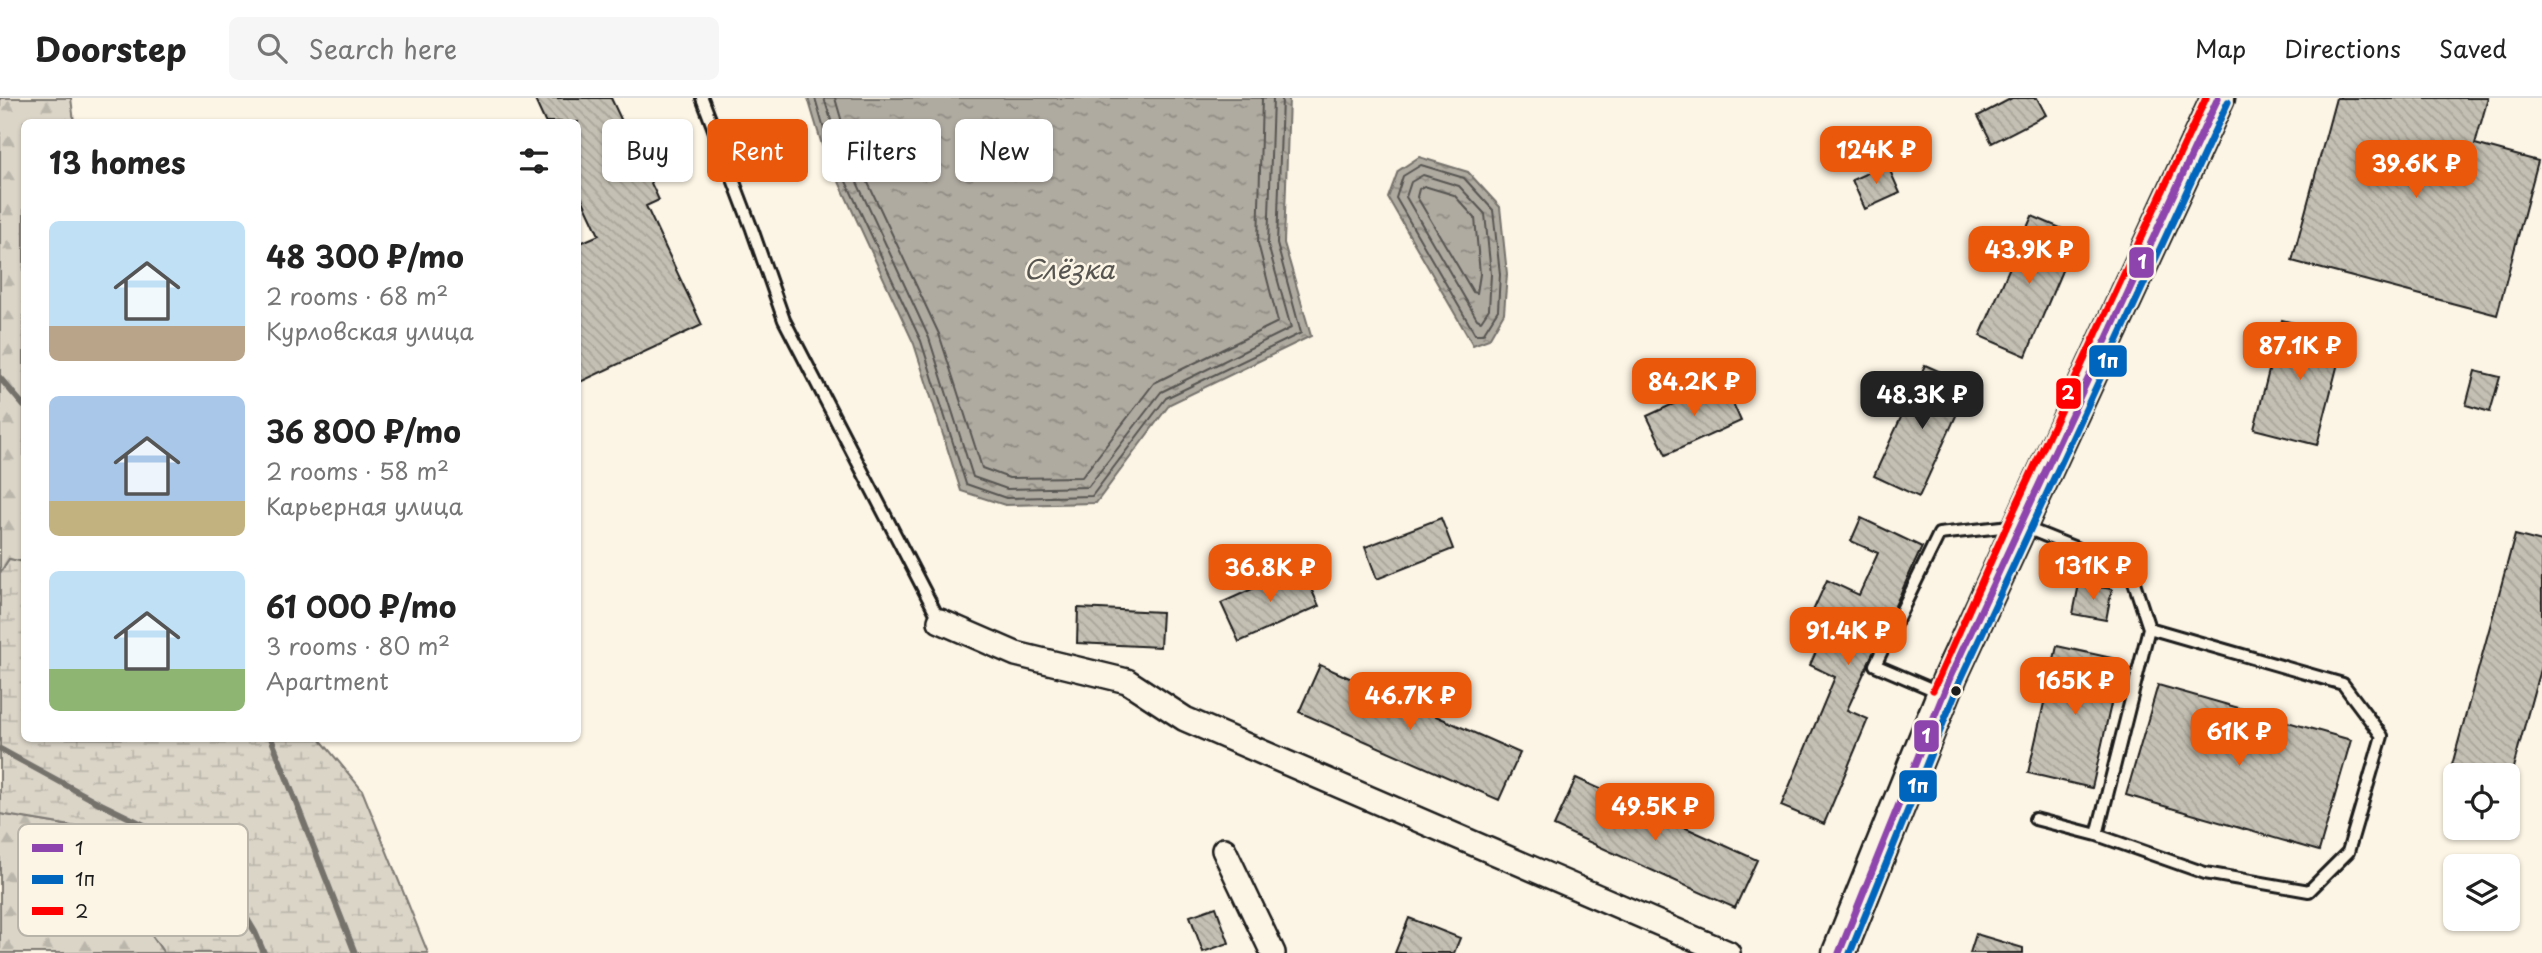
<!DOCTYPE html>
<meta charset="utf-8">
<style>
body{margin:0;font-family:"Playpen Sans",sans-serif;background:#f6f6f6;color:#222;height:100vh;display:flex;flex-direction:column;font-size:26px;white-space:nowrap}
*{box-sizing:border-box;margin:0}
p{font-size:23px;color:#767676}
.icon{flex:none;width:38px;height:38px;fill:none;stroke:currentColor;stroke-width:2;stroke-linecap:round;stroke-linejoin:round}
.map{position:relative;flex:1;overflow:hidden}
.details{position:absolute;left:21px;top:21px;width:560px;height:623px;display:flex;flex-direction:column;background:#fff;border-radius:10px;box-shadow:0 2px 5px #0004}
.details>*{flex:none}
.top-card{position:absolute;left:602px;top:21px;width:665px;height:63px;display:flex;gap:14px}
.controls{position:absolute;left:2443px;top:665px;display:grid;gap:14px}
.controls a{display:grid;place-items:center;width:77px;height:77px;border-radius:10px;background:#fff;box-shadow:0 2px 5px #0004;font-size:35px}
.price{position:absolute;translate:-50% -60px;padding:0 16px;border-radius:14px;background:#ea580c;color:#fff;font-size:23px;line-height:46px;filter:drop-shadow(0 2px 4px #0008)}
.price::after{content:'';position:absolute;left:50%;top:42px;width:21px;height:16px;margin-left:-10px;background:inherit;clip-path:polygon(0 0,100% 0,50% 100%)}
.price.selected{background:#222;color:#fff}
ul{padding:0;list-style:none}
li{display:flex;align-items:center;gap:21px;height:175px;padding:0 28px}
li span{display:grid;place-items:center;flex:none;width:196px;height:140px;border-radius:10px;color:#555}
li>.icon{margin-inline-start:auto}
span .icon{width:84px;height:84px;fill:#fffc;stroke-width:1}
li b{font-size:30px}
h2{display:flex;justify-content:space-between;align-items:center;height:84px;padding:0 28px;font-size:30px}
.pill{padding:0 24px;border-radius:10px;background:#fff;box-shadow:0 2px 5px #0004;font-size:24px;line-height:63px}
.pill.selected{background:#ea580c;color:#fff}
header{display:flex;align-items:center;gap:42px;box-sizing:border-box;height:98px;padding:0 35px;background:#fff;border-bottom:2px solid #e0e0e0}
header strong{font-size:33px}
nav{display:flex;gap:38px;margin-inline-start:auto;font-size:24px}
.search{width:490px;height:63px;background:#f6f6f6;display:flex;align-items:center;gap:18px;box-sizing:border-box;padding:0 24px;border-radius:10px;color:#767676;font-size:26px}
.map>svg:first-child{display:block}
</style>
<header>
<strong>Doorstep</strong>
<div class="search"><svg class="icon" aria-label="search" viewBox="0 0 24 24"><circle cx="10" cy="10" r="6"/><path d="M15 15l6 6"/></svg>Search here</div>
<nav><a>Map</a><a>Directions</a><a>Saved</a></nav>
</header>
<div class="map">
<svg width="2542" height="855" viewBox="0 0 2542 855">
<defs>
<pattern id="forest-firs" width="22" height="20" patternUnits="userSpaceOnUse" patternTransform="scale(1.75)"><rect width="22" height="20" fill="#dbd5c8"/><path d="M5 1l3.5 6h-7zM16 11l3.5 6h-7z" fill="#bbb6ab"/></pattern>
<pattern id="wetland-marsh" width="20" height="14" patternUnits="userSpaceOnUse" patternTransform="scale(1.75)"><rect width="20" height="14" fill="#dbd5c8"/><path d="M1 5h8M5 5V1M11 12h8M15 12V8" fill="none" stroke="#bbb6ab"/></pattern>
<pattern id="water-ripples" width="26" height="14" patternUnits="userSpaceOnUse" patternTransform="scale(1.75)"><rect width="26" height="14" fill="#b0aba1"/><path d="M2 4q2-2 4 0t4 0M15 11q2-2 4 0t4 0" fill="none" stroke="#8e8a82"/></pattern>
<pattern id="building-back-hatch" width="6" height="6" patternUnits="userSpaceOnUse" patternTransform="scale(1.75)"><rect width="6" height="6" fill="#c4c0b3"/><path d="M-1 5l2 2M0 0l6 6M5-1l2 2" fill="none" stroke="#a8a499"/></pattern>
</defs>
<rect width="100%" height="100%" fill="#fcf5e5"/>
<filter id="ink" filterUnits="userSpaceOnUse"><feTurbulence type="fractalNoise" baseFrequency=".0143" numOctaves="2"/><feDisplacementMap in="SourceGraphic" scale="14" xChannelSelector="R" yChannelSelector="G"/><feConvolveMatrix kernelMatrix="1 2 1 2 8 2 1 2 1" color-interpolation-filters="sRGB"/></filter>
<g filter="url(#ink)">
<path fill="url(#forest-firs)" stroke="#7c7872" stroke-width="2" d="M0,0h71l3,24h-50v440l-15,-3 -9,14z
M0,716l77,13 87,126h-164z"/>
<path fill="url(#wetland-marsh)" stroke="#7c7872" stroke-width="2" d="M9,461l15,3v176l296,1 42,51 66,163h-264l-87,-126 -77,-13v-241z"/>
<path fill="url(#water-ripples)" stroke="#75726c" stroke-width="2" d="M808,0h481l-5,145 27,93 -141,68 -74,99 -91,2 -44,-14 -47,-147 -92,-199z
M1419,59l49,15 32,35 7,67 -3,39 -15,26 -16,6 -85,-147 10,-27z"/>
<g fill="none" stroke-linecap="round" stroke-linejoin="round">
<path stroke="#575551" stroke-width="2" d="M815,0l13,45 93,198 45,143 40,14 86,-2 74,-98 135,-65 -24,-89 5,-146
M824,0l13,41 92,199 44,139 34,12 81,-2 73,-95 130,-64 -23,-83 5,-147
M835,0l11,38 93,198 43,134 27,10 73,-1 72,-94 124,-61 -20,-79 4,-145
M1421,67l43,13 29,32 7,64 -2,36 -15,24h-8l-79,-136 7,-22z
M1423,77l36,11 26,28 6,60 -2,35 -8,12 -4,-2 -71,-122 5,-15z
M1424,88l30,9 21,23 5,56 -3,19 -4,-1 -56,-95 2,-8z"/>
<path stroke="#75726c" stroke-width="6" d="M0,280l24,28
M271,640l84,215
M0,651l99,54 111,54 45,75 9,21"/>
</g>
<path fill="url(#building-back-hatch)" stroke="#1c1c1c" stroke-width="2" d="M534,0h77l48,102 -13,6 56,119 -124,58v-139l21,-9 -21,-45v-68h-33z
M2012,0h25l9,17 -54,28 -14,-27z
M2336,0h152l-13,46 63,17 -41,154 -205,-54z
M1887,66l13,29 -35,16 -13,-29z
M2032,118l45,19 -51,121 -46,-20z
M2282,222l63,16 -28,109 -63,-16z
M1925,267l45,20 -51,112 -45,-21z
M2475,273l25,6 -10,35 -24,-7z
M1723,283l18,40 -75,34 -19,-39z
M1441,420l12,31 -76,30 -12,-32z
M1861,420l61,29 -75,163 21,9 -44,105 -43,-18 54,-129 -25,-12 20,-44 -18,-8 15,-33 32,15 19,-42 -27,-12z
M2515,437l27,7v120l-31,113h-20l-39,-10z
M1301,469l18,39 -80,36 -18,-39z
M2079,486l33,5 -6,31 -33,-6z
M1078,510l84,4 -2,35 -83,-4z
M2057,548l64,14 -29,128 -64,-15z
M1320,567l200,88 -21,47 -200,-88z
M2158,587l193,55 -32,111 -193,-56z
M1576,680l181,82 -22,48 -181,-82z
M1216,809l13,36 -26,9 -13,-36z
M1409,820l51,20 -6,15h-59z
M1976,836l47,14v5h-53z"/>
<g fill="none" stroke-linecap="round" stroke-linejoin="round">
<g stroke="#1c1c1c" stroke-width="16">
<path id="service" d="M702,0l50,131 32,91 156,301
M1941,595l-66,-28 64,-131 80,-9 111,45 19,58 -52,207 108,38 104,18 39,-39 34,-116 -39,-52 -194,-56
M2035,721l62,16"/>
</g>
<g stroke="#1c1c1c" stroke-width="28">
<path id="minor" d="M940,523l76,33 111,27 58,38 543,234
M1224,752l49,103"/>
</g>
<g stroke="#1c1c1c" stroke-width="37">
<path id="secondary" d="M1839,855l112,-278 267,-577"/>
</g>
<use href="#service" stroke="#fcf5e5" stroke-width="10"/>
<use href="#minor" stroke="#fcf5e5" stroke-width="23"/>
<use href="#secondary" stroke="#fcf5e5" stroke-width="32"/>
<g stroke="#fcf5e5" stroke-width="12">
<path id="bus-1" d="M1839,855l112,-278 267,-577"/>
</g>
<g stroke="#fcf5e5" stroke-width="12">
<path id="bus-2" d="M1850,855l111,-274 267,-577"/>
</g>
<g stroke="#fcf5e5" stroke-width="12">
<path id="bus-3" d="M1933,592l76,-169 197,-423"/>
</g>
<use href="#bus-1" stroke="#8e44ad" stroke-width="7"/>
<use href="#bus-2" stroke="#0065bd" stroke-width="7"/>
<use href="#bus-3" stroke="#f00" stroke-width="7"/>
</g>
</g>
<circle fill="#1c1c1c" stroke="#fcf5e5" stroke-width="2.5" cx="1956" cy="593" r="6"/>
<g text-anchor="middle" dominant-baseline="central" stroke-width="5" stroke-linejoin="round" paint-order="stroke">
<g font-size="26" font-style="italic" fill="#575551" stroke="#fcf5e5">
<text x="1069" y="170">Слёзка</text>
</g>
</g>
<rect x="18" y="726" width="230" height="112" rx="10" fill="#fcf5e5" stroke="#b9b4a9" stroke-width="2"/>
<rect x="32" y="746" width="31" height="8" fill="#8e44ad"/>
<rect x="32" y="777" width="31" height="9" fill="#0065bd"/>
<rect x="32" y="809" width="31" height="8" fill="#f00"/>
<g font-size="19" fill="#1c1c1c">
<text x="75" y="757">1</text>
<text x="75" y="788">1п</text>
<text x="75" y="820">2</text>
</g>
<g stroke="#fcf5e5" stroke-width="2.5">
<rect x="2128" y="148" width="27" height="33" rx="7" fill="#8e44ad"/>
<rect x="2088" y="246" width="40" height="34" rx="7" fill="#0065bd"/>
<rect x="2055" y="279" width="27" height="33" rx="7" fill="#f00"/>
<rect x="1913" y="621" width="27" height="34" rx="7" fill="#8e44ad"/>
<rect x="1898" y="671" width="40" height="34" rx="7" fill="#0065bd"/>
</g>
<g font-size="19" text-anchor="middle" font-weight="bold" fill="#fff">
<text x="2142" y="171">1</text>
<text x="2108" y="270">1п</text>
<text x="2068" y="302">2</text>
<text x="1926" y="645">1</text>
<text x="1918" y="695">1п</text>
</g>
</svg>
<div class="controls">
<a><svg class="icon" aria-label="locate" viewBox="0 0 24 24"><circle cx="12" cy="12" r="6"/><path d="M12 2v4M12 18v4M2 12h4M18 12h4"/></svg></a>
<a><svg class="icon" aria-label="layers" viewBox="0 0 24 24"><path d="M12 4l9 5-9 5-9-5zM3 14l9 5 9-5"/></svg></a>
</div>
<b class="price" style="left:1876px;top:88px">124K ₽</b>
<b class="price" style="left:2416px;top:102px">39.6K ₽</b>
<b class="price" style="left:2029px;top:188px">43.9K ₽</b>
<b class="price" style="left:2300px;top:284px">87.1K ₽</b>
<b class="price" style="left:1694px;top:320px">84.2K ₽</b>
<b class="price selected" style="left:1922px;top:333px">48.3K ₽</b>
<b class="price" style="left:2093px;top:504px">131K ₽</b>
<b class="price" style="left:1270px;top:506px">36.8K ₽</b>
<b class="price" style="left:1848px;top:569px">91.4K ₽</b>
<b class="price" style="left:2075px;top:619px">165K ₽</b>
<b class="price" style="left:1410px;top:634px">46.7K ₽</b>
<b class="price" style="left:2239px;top:670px">61K ₽</b>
<b class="price" style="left:1655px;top:745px">49.5K ₽</b>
<div class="top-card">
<a class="pill">Buy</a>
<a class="pill selected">Rent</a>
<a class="pill">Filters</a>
<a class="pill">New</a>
</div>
<section class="details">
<h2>13 homes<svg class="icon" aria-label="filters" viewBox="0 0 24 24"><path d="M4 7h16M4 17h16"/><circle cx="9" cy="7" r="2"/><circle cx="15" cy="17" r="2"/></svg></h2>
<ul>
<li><span style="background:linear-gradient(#bfe0f5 75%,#b9a48a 0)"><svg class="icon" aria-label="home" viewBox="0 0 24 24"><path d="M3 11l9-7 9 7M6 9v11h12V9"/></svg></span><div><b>48 300 ₽/mo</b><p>2 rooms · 68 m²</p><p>Курловская улица</p></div></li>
<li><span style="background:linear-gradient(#a9c7e8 75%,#c2b280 0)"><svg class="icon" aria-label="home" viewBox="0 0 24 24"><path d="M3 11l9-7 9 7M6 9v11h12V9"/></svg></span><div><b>36 800 ₽/mo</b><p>2 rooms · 58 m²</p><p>Карьерная улица</p></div></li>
<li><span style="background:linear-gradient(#bfe0f5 70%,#8fb573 0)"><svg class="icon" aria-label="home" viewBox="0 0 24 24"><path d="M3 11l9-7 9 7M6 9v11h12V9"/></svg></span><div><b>61 000 ₽/mo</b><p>3 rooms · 80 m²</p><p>Apartment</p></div></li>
</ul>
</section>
</div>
